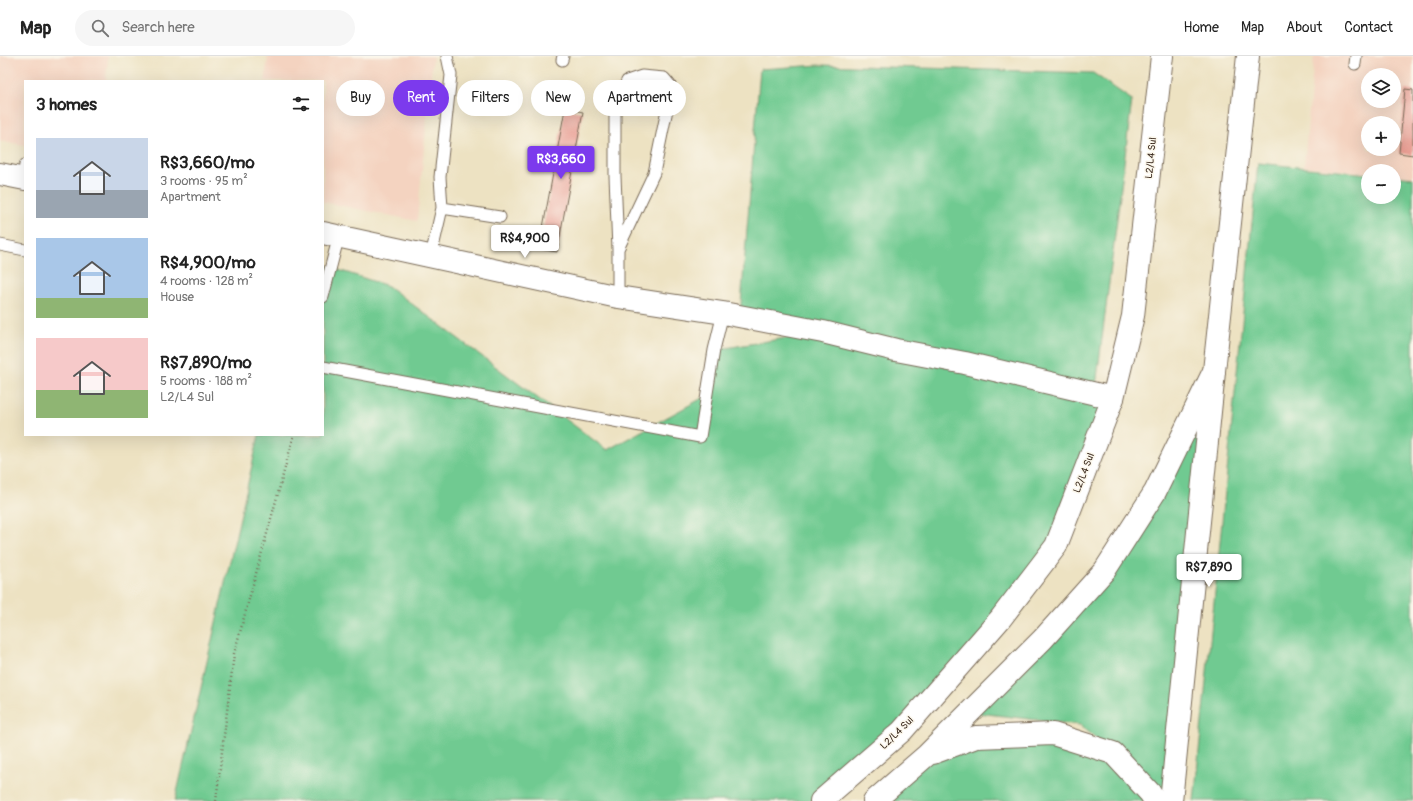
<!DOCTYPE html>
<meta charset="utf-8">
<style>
body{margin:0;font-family:Pangolin,sans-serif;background:#f6f6f6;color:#222;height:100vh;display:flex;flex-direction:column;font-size:15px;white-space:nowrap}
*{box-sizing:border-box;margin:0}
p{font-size:13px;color:#767676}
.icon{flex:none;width:22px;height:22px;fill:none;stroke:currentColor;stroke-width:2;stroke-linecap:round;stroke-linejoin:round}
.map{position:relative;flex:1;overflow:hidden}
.panel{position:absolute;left:24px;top:24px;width:300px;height:356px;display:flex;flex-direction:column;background:#fff;border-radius:0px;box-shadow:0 4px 16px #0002}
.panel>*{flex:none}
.guide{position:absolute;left:336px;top:24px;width:380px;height:36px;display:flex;gap:8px}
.tools{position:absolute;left:1361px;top:12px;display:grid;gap:8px}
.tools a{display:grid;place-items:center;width:40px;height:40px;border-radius:50%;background:#fff;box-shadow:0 4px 16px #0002;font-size:20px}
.price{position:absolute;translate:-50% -34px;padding:0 9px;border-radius:4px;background:#fff;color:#222;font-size:13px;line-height:26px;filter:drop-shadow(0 1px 2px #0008)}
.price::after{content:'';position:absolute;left:50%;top:24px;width:12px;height:9px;margin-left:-6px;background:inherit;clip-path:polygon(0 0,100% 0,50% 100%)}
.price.active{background:#7c3aed;color:#fff}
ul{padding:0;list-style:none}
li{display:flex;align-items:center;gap:12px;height:100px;padding:0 12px}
li span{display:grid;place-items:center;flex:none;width:112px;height:80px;border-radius:0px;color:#555}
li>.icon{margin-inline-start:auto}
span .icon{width:48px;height:48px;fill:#fffc;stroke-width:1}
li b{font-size:17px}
h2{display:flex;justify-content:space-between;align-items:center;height:48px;padding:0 12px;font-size:17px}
.pill{padding:0 14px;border-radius:18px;background:#fff;box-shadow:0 4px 16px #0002;font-size:14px;line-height:36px}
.pill.active{background:#7c3aed;color:#fff}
header{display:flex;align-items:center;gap:24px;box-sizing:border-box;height:56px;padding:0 20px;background:#fff;border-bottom:1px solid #e0e0e0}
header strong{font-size:19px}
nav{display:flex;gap:22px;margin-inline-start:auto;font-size:14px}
.search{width:280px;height:36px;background:#f6f6f6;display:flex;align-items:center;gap:10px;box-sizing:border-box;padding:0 14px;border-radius:22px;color:#767676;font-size:15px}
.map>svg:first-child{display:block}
</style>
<header>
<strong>Map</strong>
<div class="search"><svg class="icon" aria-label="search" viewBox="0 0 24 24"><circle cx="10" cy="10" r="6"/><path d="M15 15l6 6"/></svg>Search here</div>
<nav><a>Home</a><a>Map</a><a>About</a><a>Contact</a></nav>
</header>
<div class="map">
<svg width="1413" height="745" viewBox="0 0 1413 745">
<rect width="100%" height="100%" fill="#fbf7ec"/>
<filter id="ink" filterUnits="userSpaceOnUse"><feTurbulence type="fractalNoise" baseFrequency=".025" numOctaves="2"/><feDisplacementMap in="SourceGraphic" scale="8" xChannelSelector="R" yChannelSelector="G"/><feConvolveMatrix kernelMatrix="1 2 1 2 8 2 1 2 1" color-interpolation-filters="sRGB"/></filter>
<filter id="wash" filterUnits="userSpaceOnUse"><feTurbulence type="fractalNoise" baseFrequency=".012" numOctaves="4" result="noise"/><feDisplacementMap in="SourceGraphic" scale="16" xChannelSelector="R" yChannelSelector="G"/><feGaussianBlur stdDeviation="0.9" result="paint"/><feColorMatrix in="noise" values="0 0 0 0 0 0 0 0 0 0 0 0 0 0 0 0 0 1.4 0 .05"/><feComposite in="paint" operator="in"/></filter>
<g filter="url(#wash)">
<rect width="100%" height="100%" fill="#ede2c2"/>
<path fill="#f4d3c0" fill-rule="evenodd" d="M0,0h108l-2,25h-81v64l-25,-4z
M268,0h165l-16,165 -94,-19v-121h-58z
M1314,0h99v121l-19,-2v-4h-26v2l-64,-7zM1368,19h26v26h-26zM1368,67h26v26h-26z"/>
<path fill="#70ca91" stroke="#567a58" d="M820,9l273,8 39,27 -37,294 18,4 -57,148 -55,72 -180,183h-646l84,-366h64v-170l65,21 219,164 101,-55 6,-45 108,-18 -82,-16 20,-247z
M1258,107l110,11v23h26v-21l19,2v623h-219z
M1214,315l-43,428 -91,-74 -110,-13 135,-142z
M1053,678l60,19 36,48h-275l53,-46z"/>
<g id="blocks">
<path fill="#e89a8f" d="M1405,33l8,1v65l-14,-2z
M565,53l18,3 -26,140 -18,-3z"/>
</g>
</g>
<g filter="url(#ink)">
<use href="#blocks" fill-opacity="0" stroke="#796a57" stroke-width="1"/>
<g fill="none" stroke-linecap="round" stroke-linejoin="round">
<g stroke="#796a57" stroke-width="13">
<path id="service" d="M562,4l1,-4
M1355,8l1,-8
M23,123l2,-14
M442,152l58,9
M0,189l25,5
M431,200l11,-48 -2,-31 11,-102 -4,-19
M323,241l16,-62
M618,241v-48l-3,-73v-67l12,-28 15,-5 22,2 6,7v10l-16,78 -36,76
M323,311l377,70 14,-87 9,-37"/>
</g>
<g stroke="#796a57" stroke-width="24">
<path id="tertiary" d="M0,118l25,5
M323,177l295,64 105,16 100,19 73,18 69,13 148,35
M1171,745l43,-429"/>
</g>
<g stroke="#796a57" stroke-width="24">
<path id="secondary" d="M933,697l43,-16 77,-3 60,19 37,40 5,8
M821,745l81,-70 99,-113 55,-72 57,-148 20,-82 29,-260
M874,745l53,-46 116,-116 62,-69 50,-78 59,-121 34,-315"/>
</g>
<path stroke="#796a57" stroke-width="2.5" stroke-dasharray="1 3" stroke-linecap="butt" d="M216,745l18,-147 60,-219"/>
<use href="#service" stroke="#fff" stroke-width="11"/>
<use href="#tertiary" stroke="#fff" stroke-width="22"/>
<use href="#secondary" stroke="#fff" stroke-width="22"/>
</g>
</g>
<g text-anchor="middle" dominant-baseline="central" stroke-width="3" stroke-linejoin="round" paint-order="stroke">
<g font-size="10" fill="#3b2a1e" stroke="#fbf7ec">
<text transform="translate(1151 102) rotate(-84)">L2/L4 Sul</text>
<text transform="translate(1084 417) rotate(-69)">L2/L4 Sul</text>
<text transform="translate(897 677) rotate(-44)">L2/L4 Sul</text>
</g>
</g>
</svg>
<div class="tools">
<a><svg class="icon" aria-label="layers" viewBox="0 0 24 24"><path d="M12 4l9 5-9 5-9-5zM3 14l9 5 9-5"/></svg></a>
<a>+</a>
<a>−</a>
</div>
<b class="price active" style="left:561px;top:124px">R$3,660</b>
<b class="price" style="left:525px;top:203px">R$4,900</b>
<b class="price" style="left:1209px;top:532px">R$7,890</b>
<div class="guide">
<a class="pill">Buy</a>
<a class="pill active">Rent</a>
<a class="pill">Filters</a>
<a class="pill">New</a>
<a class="pill">Apartment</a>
</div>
<section class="panel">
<h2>3 homes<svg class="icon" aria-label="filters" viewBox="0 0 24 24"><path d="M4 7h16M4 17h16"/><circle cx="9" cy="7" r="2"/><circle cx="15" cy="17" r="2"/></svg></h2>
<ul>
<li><span style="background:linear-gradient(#c9d6e8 65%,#9aa5b1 0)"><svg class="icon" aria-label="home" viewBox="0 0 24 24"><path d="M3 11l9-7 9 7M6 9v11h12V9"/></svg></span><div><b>R$3,660/mo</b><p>3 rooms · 95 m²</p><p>Apartment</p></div></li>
<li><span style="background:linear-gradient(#a9c7e8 75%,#8fb573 0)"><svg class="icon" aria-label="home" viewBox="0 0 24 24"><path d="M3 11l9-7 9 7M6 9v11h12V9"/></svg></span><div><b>R$4,900/mo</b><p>4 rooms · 128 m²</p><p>House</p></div></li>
<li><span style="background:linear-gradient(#f6c9c9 65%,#8fb573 0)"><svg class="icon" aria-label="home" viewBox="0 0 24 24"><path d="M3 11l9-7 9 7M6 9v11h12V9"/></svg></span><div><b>R$7,890/mo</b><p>5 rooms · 188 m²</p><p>L2/L4 Sul</p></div></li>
</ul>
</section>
</div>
